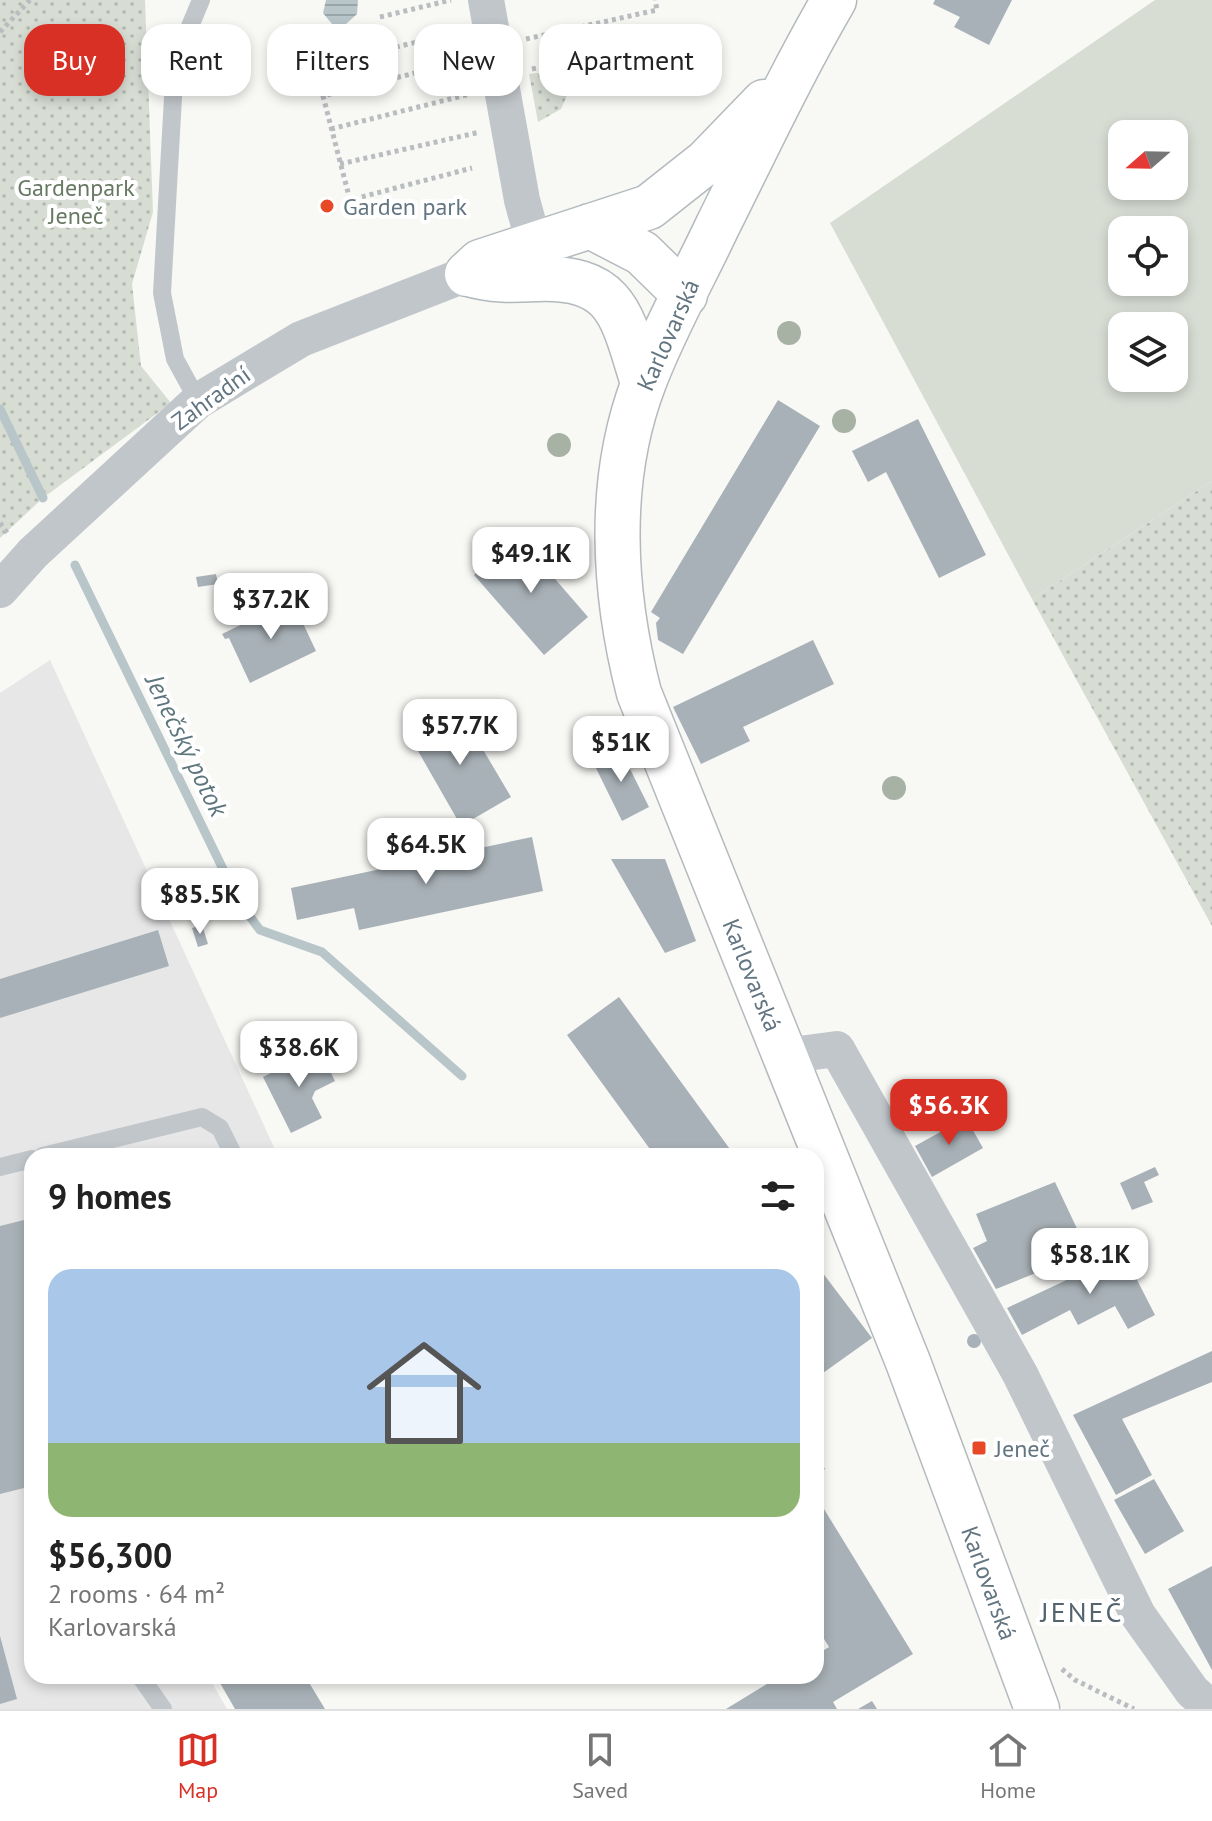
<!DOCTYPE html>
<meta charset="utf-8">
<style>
body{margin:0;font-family:"PT Sans",sans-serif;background:#f2f2f2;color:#222;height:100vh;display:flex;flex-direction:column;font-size:30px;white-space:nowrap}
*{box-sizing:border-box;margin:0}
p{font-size:26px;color:#767676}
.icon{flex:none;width:44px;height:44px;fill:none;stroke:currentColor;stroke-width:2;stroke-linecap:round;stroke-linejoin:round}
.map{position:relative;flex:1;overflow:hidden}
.side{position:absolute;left:24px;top:1148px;width:800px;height:536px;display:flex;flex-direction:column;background:#fff;border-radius:24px;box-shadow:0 4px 12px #0003}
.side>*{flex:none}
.banner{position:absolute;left:24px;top:24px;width:800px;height:72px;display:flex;gap:16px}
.needle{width:52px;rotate:250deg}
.buttons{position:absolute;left:1108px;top:120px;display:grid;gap:16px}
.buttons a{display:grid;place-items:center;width:80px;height:80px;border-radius:16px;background:#fff;box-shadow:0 4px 12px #0003;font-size:40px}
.price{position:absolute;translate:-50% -68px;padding:0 18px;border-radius:16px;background:#fff;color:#222;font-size:26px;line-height:52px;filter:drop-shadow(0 2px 4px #0008)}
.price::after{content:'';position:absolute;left:50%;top:48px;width:24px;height:18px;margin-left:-12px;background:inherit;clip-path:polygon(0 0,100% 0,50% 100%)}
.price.current{background:#d93025;color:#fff}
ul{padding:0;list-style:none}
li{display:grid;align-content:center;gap:16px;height:424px;padding:0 24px}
li span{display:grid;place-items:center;height:248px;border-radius:24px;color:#555}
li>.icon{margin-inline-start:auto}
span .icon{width:144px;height:144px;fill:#fffc;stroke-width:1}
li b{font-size:34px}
h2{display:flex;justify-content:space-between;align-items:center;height:96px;padding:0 24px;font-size:34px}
.tag{padding:0 28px;border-radius:24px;background:#fff;box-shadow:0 4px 12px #0003;font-size:28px;line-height:72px}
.tag.current{background:#d93025;color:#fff}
.dock{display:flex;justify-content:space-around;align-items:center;height:112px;border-top:2px solid #e0e0e0;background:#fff;font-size:22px;color:#767676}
.dock a{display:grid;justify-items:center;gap:4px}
.dock .current{color:#d93025}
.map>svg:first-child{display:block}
</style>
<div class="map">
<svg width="1212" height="1709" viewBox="0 0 1212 1709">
<defs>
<pattern id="grass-dots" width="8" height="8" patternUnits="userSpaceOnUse" patternTransform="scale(2)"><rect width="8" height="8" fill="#d8ddd4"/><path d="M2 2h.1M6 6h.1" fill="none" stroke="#b3b8b1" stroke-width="1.8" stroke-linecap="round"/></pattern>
<pattern id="water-rules" width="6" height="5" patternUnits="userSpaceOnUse" patternTransform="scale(2)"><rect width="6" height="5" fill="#b8c6c9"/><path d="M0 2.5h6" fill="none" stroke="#99a5a9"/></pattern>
</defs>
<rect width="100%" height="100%" fill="#f8f8f5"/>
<path fill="#e6e7e6" d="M50,660l228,496h-246v520h176l19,33h-227v-1016z"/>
<path fill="url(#grass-dots)" d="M0,0h145l8,212 -21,72 9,82 30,37 -128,95 -43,40z
M579,68l-18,41 -23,13 -9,-48z
M1212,481v445l-180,-327z"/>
<path fill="#d8ddd4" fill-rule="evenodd" d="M1155,0h57v481l-180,118 -202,-376zM1122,134h52v52h-52zM1122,230h52v52h-52zM1122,326h52v52h-52z"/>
<path fill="url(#water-rules)" d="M326,0h32l-1,14 -12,11 -13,-1 -9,-11z"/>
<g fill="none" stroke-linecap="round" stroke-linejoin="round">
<path stroke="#b8c6c9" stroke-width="9" d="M0,409l43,89
M75,565l164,337 21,28 62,22 140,124"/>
</g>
<path fill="#a8b1b7" d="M935,0h77l-23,45 -35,-18 6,-10 -27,-13z
M778,400l42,26 -137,228 -25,-14 -2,-17 4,-5 -9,-6z
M918,419l68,136 -47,23 -53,-106 -18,10 -16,-31z
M517,535l71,82 -44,38 -70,-80z
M216,574l2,10 -20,3 -2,-10z
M292,600l24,51 -66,32 -21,-45 -4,1 -3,-5z
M813,640l21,44 -91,43 7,14 -49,23 -28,-57z
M459,709l52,88 -50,29 -51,-89z
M619,747l30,60 -27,14 -30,-61z
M532,837l11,54 -184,39 -5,-22 -57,12 -6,-32z
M611,859h54l31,82 -31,12z
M202,925l6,19 -10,3 -6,-19z
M158,930l11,36 -169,52v-39z
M619,997l116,159h-80l-88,-121z
M319,1049l16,32 -20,10 -3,7 10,20 -31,15 -28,-56z
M966,1118l17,30 -51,29 -17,-31z
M1155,1167l4,8 -15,7 9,20 -21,8 -12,-27z
M1055,1182l33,70 -92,37 -23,-41 14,-7 -11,-27z
M32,1218v268l-32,8v-268z
M1135,1248l12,22 -12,6 20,39 -27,14 -13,-23 -37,19 -8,-15 -48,25 -15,-27z
M816,1264l56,74 -56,40z
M967 1341a7 7 0 1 1 14 0a7 7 0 1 1-14 0Z
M1212,1351v31l-90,37 30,56 -36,20 -43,-80z
M816,1455l9,14 -9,6z
M1154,1479l30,52 -39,23 -31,-54z
M816,1496l97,158 -80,48 4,7h-111l54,-33h36v-21l13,-8 -13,-21z
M1212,1566v104l-44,-81z
M0,1636l17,63 -17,5z
M216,1676h89l20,33h-90z
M872,1701l5,8h-19z"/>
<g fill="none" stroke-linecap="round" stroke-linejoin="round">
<g stroke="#b3babe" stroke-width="47">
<path id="secondary" d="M834,0c-43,74 -79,151 -117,227 -24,51 -53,102 -73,155 -38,99 -31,210 -5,311l269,669 129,347
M590,226l52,27 43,42
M467,274l13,-12 169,-55 57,-45 58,-60
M469,274c23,7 44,6 68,5 81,-3 85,37 106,104"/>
</g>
<path stroke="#b9bdc0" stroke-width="5" stroke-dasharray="4 4" stroke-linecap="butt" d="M380,17l71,-17
M0,32l30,-32
M526,39l131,-29 -2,-10
M388,49l70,-17
M463,61l-140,35 27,104 122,-32
M532,69l119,-26
M331,129l139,-35
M340,164l140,-32
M0,523l8,11
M1062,1669l13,11 59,29"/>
<path stroke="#c1c6ca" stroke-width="18" d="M198,401l-23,-42 -13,-66 13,-231 26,-62
M43,1156l159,-39 18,11 14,28
M0,1167l32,-8
M140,1676l23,33"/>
<path stroke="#c1c6ca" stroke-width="36" d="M486,0l36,200 12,44
M0,590l33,-37 165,-152 103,-62 166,-65
M784,1056l53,-7 183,325 118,241 54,76 20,18"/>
<use href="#secondary" stroke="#fff" stroke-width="44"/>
</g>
<g fill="#a8b2a4">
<circle cx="789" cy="333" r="12"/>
<circle cx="844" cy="421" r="12"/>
<circle cx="559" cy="445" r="12"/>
<circle cx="894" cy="788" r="12"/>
</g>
<g fill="#e74926" stroke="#fff" stroke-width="3">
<circle cx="327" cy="206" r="8"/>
<rect x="971" y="1440" width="16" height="16" rx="4"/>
</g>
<g text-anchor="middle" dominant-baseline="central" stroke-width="8" stroke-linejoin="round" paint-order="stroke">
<g font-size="24" fill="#667961" stroke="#fff">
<text x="76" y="187">Gardenpark<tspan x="76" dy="28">Jeneč</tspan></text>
</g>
<g font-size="24" fill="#627581" stroke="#fff" text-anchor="start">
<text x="343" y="206">Garden park</text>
<text x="995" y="1448">Jeneč</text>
</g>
<g font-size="24" fill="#627581" stroke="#fff">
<text transform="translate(668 335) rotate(-66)">Karlovarská</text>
<text transform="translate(211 398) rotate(-36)">Zahradní</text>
<text transform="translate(752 975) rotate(68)">Karlovarská</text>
<text transform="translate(989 1583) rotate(70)">Karlovarská</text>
</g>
<g font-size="26" font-style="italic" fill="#5d757c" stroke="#fff">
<text transform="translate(187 745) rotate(64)">Jenečský potok</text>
</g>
<g font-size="28" letter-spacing="2" fill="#54636c" stroke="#fff">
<text x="1082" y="1611">JENEČ</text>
</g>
</g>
</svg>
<div class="buttons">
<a><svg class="needle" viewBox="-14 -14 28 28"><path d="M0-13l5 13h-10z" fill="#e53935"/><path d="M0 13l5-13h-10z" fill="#767676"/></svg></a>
<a><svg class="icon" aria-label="locate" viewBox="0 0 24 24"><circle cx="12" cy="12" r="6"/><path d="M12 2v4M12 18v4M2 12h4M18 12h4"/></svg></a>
<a><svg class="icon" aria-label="layers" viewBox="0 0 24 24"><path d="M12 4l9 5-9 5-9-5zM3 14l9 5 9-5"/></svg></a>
</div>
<b class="price" style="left:531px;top:595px">$49.1K</b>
<b class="price" style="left:271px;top:641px">$37.2K</b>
<b class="price" style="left:460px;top:767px">$57.7K</b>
<b class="price" style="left:621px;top:784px">$51K</b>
<b class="price" style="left:426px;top:886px">$64.5K</b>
<b class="price" style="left:200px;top:936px">$85.5K</b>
<b class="price" style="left:299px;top:1089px">$38.6K</b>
<b class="price current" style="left:949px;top:1147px">$56.3K</b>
<b class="price" style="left:1090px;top:1296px">$58.1K</b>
<div class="banner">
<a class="tag current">Buy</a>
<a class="tag">Rent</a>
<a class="tag">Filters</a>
<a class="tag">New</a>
<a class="tag">Apartment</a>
</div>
<section class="side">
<h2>9 homes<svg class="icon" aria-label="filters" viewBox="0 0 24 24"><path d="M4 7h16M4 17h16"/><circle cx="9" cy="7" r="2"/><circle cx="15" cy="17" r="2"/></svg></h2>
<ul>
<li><span style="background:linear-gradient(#a9c7e8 70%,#8fb573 0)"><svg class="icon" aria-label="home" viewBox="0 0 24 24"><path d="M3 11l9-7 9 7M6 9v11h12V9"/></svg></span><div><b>$56,300</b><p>2 rooms · 64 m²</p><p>Karlovarská</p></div></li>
</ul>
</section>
</div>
<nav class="dock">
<a class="current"><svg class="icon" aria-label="map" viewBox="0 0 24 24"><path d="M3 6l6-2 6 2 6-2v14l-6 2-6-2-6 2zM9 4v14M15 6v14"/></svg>Map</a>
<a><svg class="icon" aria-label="saved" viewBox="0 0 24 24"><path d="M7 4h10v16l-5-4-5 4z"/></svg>Saved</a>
<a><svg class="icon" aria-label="home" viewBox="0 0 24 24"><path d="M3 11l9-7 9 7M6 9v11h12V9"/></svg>Home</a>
</nav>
